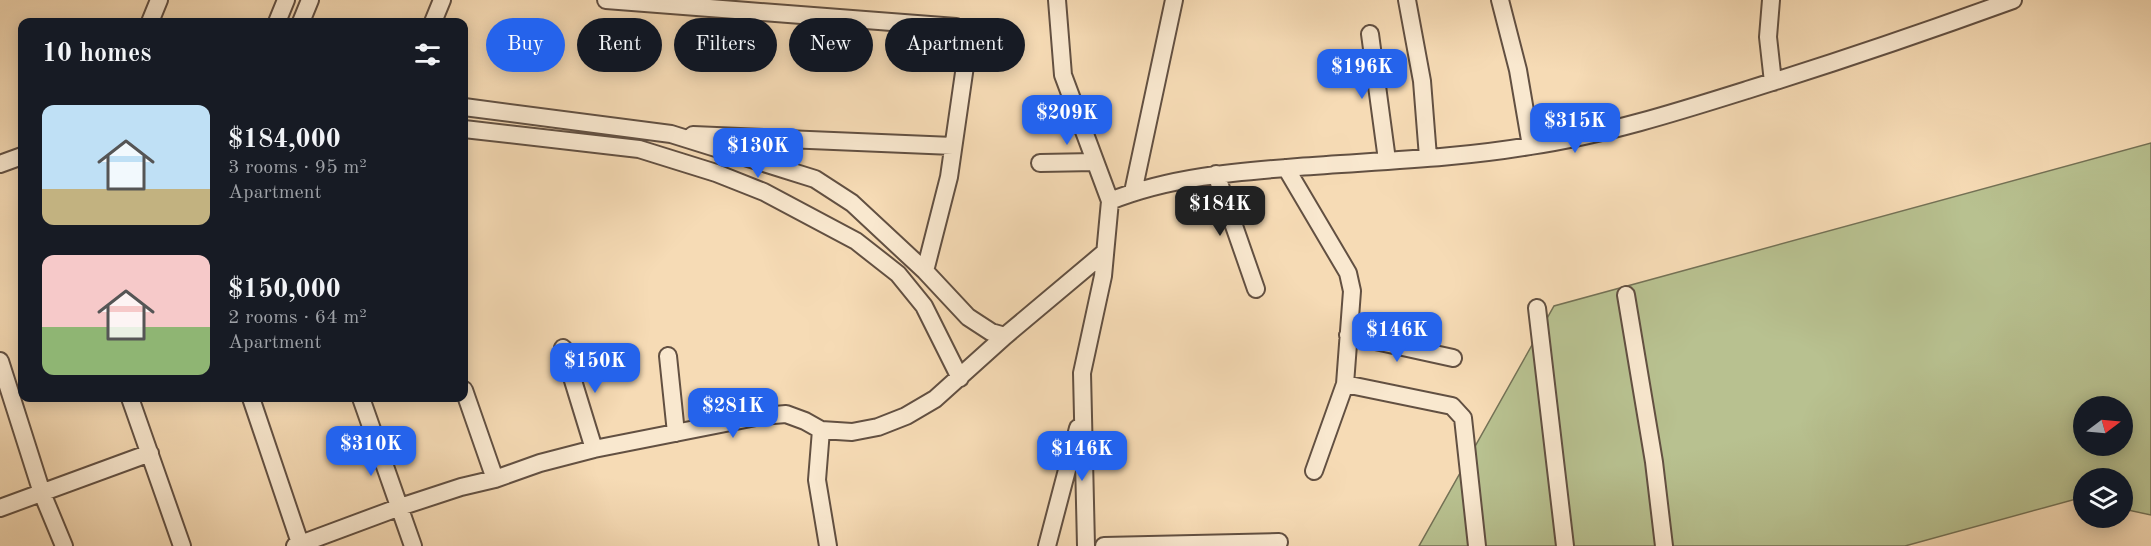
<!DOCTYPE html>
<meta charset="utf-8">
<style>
body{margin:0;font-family:"Old Standard TT",serif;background:#242831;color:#f1f3f6;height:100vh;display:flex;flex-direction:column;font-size:22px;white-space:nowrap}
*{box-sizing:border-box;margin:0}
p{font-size:20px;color:#9ea1a6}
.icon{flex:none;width:33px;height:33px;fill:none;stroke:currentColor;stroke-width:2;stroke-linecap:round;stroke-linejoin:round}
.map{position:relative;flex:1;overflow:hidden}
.drawer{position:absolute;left:18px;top:18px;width:450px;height:384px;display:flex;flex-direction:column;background:#171b24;border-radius:12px;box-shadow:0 3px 15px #0003}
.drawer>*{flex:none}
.banner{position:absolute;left:486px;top:18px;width:570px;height:54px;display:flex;gap:12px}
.needle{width:39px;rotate:74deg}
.fabs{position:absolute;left:2073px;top:396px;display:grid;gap:12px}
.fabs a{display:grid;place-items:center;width:60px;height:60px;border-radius:50%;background:#171b24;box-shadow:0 3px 15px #0003;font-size:30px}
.price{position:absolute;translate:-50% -51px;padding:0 14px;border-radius:12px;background:#2563eb;color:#fff;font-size:20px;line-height:39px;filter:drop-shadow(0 2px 3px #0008)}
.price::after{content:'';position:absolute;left:50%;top:36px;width:18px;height:14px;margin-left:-9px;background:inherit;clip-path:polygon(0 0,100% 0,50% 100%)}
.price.on{background:#222;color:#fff}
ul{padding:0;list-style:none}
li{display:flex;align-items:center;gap:18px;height:150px;padding:0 24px}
li span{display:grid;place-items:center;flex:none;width:168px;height:120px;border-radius:12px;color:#555}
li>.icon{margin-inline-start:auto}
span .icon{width:72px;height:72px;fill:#fffc;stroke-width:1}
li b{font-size:26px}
h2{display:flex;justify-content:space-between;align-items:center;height:72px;padding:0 24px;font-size:26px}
.pill{padding:0 21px;border-radius:27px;background:#171b24;box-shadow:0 3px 15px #0003;font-size:21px;line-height:54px}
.pill.on{background:#2563eb;color:#fff}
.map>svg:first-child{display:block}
</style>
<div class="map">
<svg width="2151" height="546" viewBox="0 0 2151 546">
<rect width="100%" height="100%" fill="#f6dbb5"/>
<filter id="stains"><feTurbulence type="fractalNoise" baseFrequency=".00333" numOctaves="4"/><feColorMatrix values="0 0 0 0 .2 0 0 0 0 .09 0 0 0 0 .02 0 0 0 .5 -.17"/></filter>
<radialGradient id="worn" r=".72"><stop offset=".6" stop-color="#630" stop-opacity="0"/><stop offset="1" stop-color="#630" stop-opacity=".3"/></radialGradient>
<path fill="#b8c190" stroke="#747256" stroke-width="1.5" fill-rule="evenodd" d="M2151,143v372l-28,-6 -1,-31h-38l-1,23 -7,-2 -171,47h-486l135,-240zM2084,406h38v40h-38z"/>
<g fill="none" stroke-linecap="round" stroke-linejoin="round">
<g stroke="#625042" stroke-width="20">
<path id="street" d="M606,0l350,27 8,5 4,13 -19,132 -24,94
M1057,0l6,75 47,126 -7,75 -21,97 4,173
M1407,0l15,81 6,76
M1500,0l18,70 13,76
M1771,0l-3,37 5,45
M150,22l9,-22
M277,22l9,-22
M301,22l9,-22
M433,22l9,-22
M1370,34l17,126
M464,107l207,27 144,45 37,24 73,68 43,46 23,15 14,4
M464,129l175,20 77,24 48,19 92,49 42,33 26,32 36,72
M693,135l260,11
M1040,163l55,-1
M0,164l22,-8
M1286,168l62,105 4,18 -7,93 -31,87
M1216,174l40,115
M1133,192l41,-192
M1110,201c60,-24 124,-29 188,-34 77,-6 156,-8 232,-21 74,-11 147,-34 217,-56 90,-28 178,-58 266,-90
M1626,295l28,167 10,84
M1537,308l28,238
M1348,335l105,23
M563,348l31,101
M668,356l8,77
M0,361l42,132 22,53
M1345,384l107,22 11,12 14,128
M464,390l31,89
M130,398l52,148
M251,398l50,148
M361,398l52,148
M821,430l-4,50 11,66
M0,508l150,-55
M295,546l105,-39 61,-20 34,-8 45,-16 54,-14 167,-33 25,-2 19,7 16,9 31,2 26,-5 28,-11 29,-17 70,-63 100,-84
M1047,546l31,-118
M1104,546l175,-4"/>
</g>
<use href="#street" stroke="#f9e8cf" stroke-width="16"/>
</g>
<rect width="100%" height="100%" filter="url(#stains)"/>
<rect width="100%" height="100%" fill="url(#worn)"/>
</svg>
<div class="fabs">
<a><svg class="needle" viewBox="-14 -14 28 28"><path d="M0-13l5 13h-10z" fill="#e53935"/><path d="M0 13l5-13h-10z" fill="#9ea1a6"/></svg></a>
<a><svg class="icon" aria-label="layers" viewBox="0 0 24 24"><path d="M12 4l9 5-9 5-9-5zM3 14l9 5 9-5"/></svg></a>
</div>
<b class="price" style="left:1362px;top:100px">$196K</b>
<b class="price" style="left:1067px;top:146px">$209K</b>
<b class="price" style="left:1575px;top:154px">$315K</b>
<b class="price" style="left:758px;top:179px">$130K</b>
<b class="price on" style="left:1220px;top:237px">$184K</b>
<b class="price" style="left:1397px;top:363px">$146K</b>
<b class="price" style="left:595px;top:394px">$150K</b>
<b class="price" style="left:733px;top:439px">$281K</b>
<b class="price" style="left:371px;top:477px">$310K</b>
<b class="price" style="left:1082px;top:482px">$146K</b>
<div class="banner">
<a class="pill on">Buy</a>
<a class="pill">Rent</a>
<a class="pill">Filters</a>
<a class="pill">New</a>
<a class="pill">Apartment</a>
</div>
<section class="drawer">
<h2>10 homes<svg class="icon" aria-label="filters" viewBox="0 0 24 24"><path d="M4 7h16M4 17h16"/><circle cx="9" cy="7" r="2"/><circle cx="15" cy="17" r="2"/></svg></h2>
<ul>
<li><span style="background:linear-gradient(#bfe0f5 70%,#c2b280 0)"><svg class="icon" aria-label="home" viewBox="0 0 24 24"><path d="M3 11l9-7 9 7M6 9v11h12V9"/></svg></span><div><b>$184,000</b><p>3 rooms · 95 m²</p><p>Apartment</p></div></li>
<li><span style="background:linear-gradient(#f6c9c9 60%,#8fb573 0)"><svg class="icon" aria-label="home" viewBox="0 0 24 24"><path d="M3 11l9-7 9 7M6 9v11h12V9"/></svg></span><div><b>$150,000</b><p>2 rooms · 64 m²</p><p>Apartment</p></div></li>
</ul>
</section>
</div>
